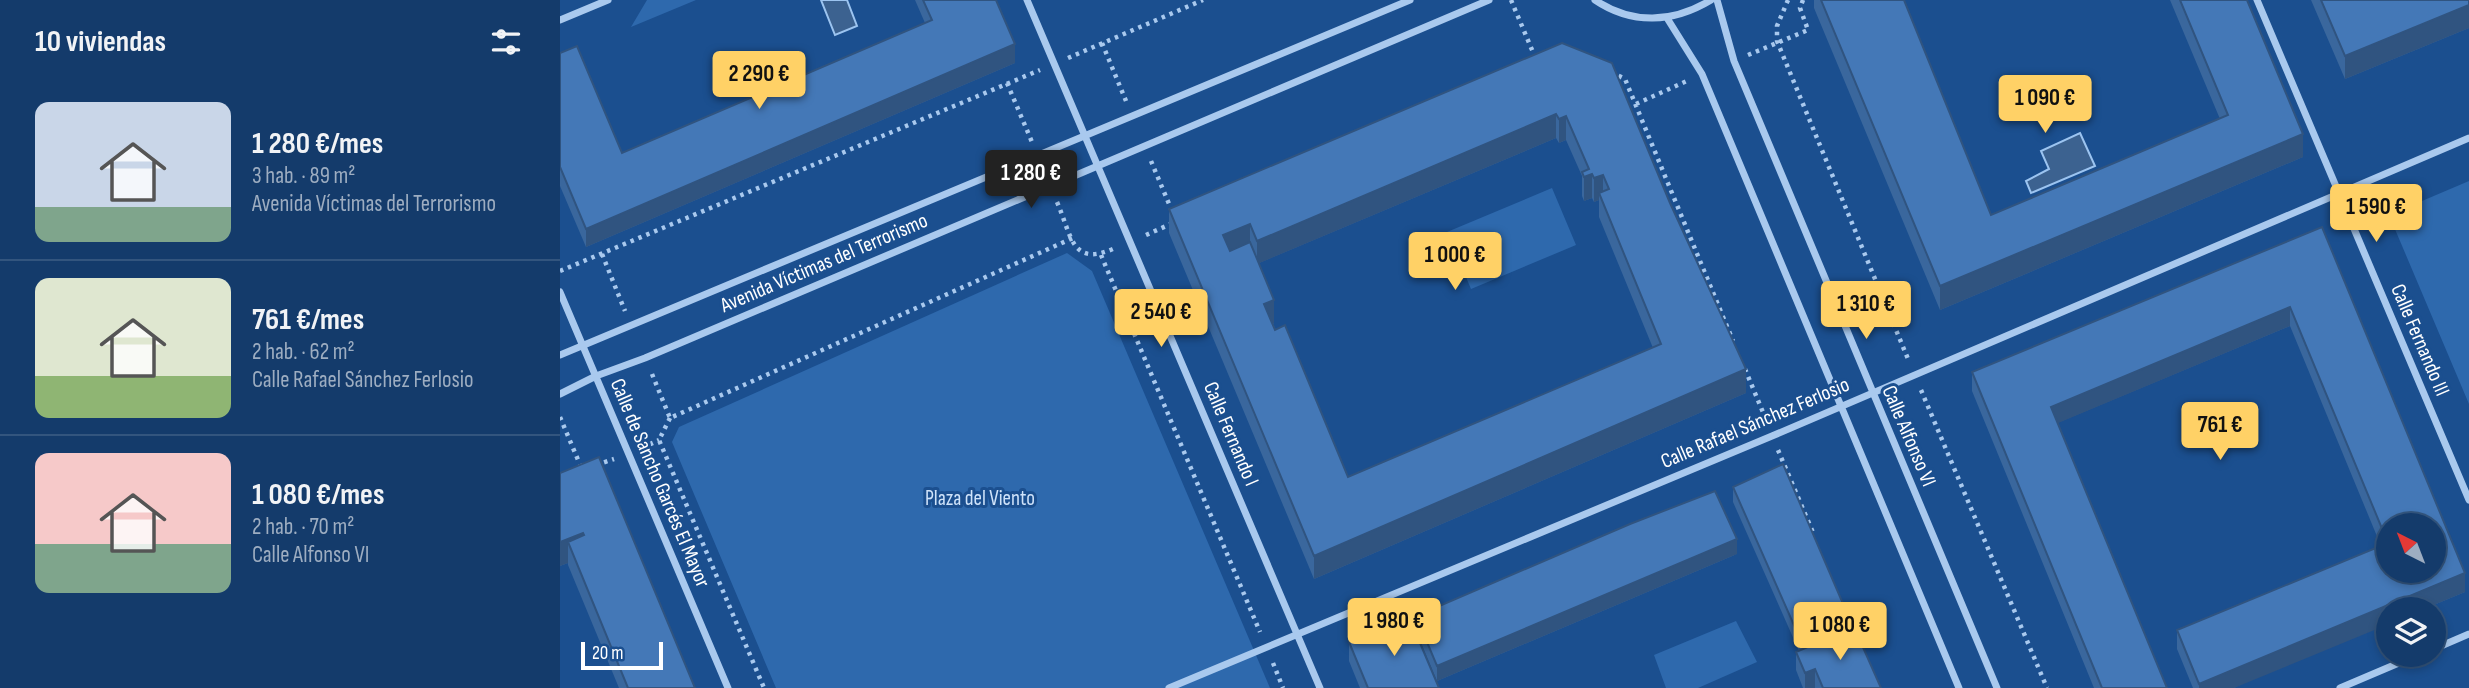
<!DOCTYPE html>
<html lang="es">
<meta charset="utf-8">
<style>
body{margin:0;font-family:"Sofia Sans Condensed",sans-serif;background:#214673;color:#f1f3f6;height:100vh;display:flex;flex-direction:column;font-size:26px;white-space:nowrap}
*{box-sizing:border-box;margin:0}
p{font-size:23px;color:#9dadc1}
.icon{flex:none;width:38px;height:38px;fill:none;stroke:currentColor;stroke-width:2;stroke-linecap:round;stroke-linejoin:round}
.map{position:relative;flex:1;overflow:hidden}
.drawer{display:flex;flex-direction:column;background:#143b6b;width:560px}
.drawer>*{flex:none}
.needle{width:46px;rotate:318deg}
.fabs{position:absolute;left:1816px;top:513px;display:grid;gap:14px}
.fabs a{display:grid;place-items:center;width:70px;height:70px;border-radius:50%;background:#143b6b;box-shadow:0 4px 10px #0003,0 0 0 2px #33557e;font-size:35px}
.scale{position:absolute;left:21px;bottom:18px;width:82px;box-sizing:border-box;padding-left:7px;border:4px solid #fff;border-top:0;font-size:19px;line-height:24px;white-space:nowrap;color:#fff;-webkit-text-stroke:5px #1b4f8f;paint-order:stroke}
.price{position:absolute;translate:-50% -60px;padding:0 16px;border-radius:7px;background:#ffd166;color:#111;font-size:23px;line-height:46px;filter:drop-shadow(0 2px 4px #0008)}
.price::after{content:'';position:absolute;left:50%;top:42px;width:21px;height:16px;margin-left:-10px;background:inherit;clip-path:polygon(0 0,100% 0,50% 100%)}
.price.on{background:#222;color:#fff}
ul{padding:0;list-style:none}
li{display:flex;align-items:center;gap:21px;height:175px;padding:0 35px}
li+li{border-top:2px solid #33557e}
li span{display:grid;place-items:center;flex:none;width:196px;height:140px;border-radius:14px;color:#555}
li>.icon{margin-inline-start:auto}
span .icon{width:84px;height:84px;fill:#fffc;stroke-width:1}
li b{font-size:30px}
h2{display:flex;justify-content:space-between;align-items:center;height:84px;padding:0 35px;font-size:30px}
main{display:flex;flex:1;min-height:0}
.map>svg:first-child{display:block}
</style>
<main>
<section class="drawer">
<h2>10 viviendas<svg class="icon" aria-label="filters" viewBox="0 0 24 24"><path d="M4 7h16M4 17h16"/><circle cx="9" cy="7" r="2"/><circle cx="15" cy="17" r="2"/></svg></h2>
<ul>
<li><span style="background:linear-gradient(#c9d6e8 75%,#7fa58c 0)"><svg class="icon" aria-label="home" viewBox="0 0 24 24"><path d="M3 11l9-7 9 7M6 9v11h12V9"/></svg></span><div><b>1 280 €/mes</b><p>3 hab. · 89 m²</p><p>Avenida Víctimas del Terrorismo</p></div></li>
<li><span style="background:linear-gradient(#dfe7d0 70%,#8fb573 0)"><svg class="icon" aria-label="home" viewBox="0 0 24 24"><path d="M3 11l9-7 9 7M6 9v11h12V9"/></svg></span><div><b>761 €/mes</b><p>2 hab. · 62 m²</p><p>Calle Rafael Sánchez Ferlosio</p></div></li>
<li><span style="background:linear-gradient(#f6c9c9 65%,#7fa58c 0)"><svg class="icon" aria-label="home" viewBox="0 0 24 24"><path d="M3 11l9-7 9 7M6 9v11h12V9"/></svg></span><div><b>1 080 €/mes</b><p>2 hab. · 70 m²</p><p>Calle Alfonso VI</p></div></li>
</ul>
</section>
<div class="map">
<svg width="1909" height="688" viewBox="0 0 1909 688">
<rect width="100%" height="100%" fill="#1b4f8f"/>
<path fill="#2e69ad" d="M87,0h49l-65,27z
M1909,181v223l-80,-189z
M992,188l24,57 -105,44 -24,-57z
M507,253l25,18 178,417h-494l-104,-246 7,-15z
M1176,621l21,41 -59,26h-32l-12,-33z"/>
<path fill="#3c6290" stroke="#9cc4f0" stroke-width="2" d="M261,0h26l10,26 -22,9z
M1520,133l15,33 -64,27 -5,-12 23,-12 -8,-18z"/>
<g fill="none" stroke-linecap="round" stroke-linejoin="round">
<path stroke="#a9c9ee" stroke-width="4.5" stroke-dasharray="3.5 5" stroke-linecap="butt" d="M951,0l24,57
M1228,0l-11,26v15l131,318
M542,43l24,58
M1188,55l60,-25 -8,-22 3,-8
M508,58l135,-58
M1051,72l14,7 108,262
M447,83l25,59
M1076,104l53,-24
M591,161l21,50
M497,202c15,34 14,66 58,46
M586,235l27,-12
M42,254l23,57
M541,255l159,377
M0,271l480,-201
M1185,369l22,53
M92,374l18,44 403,-180
M1361,390l126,298
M0,417l21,50
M110,418l-11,22 105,248
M82,448l17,-8
M1218,450l36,85
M36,465l18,-6
M713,663l10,25"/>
<path stroke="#a9c9ee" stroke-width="7" d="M467,0l293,688
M1035,0c37,25 78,23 116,0
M1157,0l17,61 263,627
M1697,0l212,500
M1107,18l35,56 257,614
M0,20l48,-20
M0,292l168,396
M0,355l850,-355
M0,394l36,-18 49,-18 844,-358
M1874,649l35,-15
M609,688l603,-252 697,-298
M1780,688l80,-34"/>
</g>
<path fill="#3a679d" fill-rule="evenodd" d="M355,0h81l19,63 -429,184 -26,-61v-133l62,100 303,-130z
M1254,0h90l87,215 229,-96 -50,-119h77l56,157 -363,153 -126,-302z
M1751,0h158v28l-124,51z
M1002,43l184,350 -432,186 -145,-346v-24zM996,138l3,5 7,-3 16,36v20l2,5 8,-3 2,4 5,-2v17l54,131 -305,129 -75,-153 1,-1 -15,-60z
M1762,227l143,365 -41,17h-35l-155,79h-41l-16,-39v-19l204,-84 -91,-220 -233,97 110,265h-73l-122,-297v-19z
M0,473l135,215h-76l-51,-123v-2l-8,3z
M1173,487l120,140 28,61h-78l-7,-18v-18l3,-1 -66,-149z
M1177,554l-300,127 -21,-50v-15z
M789,642l90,46h-79l-11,-27z"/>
<path fill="#305480" d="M1909,5v23l-124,51v-23z
M455,44v19l-429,184v-18z
M996,114v24l-299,126v-23z
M1006,116v24l-7,3v-24z
M1743,134v23l-363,153v-24z
M1032,174v24l-8,3v-24z
M1043,175v23l-4,-5v7l-5,2v-24z
M690,224v24l-27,11v-24z
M714,300v23l-10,4v-23z
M1730,307v19l-239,100v-19z
M1186,369v24l-432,186v-23z
M23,533v23l-15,-14v21l-8,3v-24z
M1177,539v15l-300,127v-15z
M1905,573v19l-41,17h-35v15l-155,64h-35v-4z
M1255,669v19h-10v-15z"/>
<path fill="#4478b7" stroke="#305480" stroke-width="2" fill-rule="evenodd" d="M363,0h73l19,44 -429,185 -26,-62v-114l17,-7 45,107 310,-133z
M1261,0h83l87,215 237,-100 -48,-115h67l56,134 -363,152z
M1761,0h148v5l-124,51z
M1002,43l50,20 58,140 76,166 -432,187 -145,-347zM996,114l3,5 7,-3 23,53 -7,3 2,5 8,-3 2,4 9,-3 6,14 -10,4 62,151 -313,133 -63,-152 -10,5 -11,-26 10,-4 -24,-58 -20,9 -7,-16 27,-11 7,17z
M1762,227l143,346 -266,111 -22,-54 211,-87 -98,-236 -239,100 116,281h-65l-130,-316zM1829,525h45v45h-45z
M39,457l96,231h-67l-60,-146 16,-7 -1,-2 -23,9v-69z
M1223,464l70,163 -49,21 -71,-161z
M1155,491l22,48 -300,127 -21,-50 214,-92z
M849,617l30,71h-71l-19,-46z
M1294,627l27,61h-58l-8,-19 -10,4 -9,-21z"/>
<g text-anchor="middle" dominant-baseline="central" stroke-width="6" stroke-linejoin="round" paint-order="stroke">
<g font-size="21" fill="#fff" stroke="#1b4f8f">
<text transform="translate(264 263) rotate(-23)">Avenida Víctimas del Terrorismo</text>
<text transform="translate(1860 340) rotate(67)">Calle Fernando III</text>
<text transform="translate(1195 423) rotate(-23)">Calle Rafael Sánchez Ferlosio</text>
<text transform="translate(671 434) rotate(67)">Calle Fernando I</text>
<text transform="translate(1349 436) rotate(67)">Calle Alfonso VI</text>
<text transform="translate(100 483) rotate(67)">Calle de Sancho Garcés El Mayor</text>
</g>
<g font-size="21" fill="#cfe3fa" stroke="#1b4f8f">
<text x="420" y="498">Plaza del Viento</text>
</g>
</g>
</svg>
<div class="fabs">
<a><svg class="needle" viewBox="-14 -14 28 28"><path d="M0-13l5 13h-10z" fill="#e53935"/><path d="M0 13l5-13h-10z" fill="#9dadc1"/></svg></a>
<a><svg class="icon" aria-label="layers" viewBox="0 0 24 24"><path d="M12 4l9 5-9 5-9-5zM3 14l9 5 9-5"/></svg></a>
</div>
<div class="scale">20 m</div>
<b class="price" style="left:199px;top:111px">2 290 €</b>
<b class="price" style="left:1485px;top:135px">1 090 €</b>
<b class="price on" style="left:471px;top:210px">1 280 €</b>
<b class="price" style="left:1816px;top:244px">1 590 €</b>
<b class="price" style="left:895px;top:292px">1 000 €</b>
<b class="price" style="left:1306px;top:341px">1 310 €</b>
<b class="price" style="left:601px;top:349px">2 540 €</b>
<b class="price" style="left:1660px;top:462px">761 €</b>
<b class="price" style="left:834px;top:658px">1 980 €</b>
<b class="price" style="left:1280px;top:662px">1 080 €</b>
</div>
</main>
